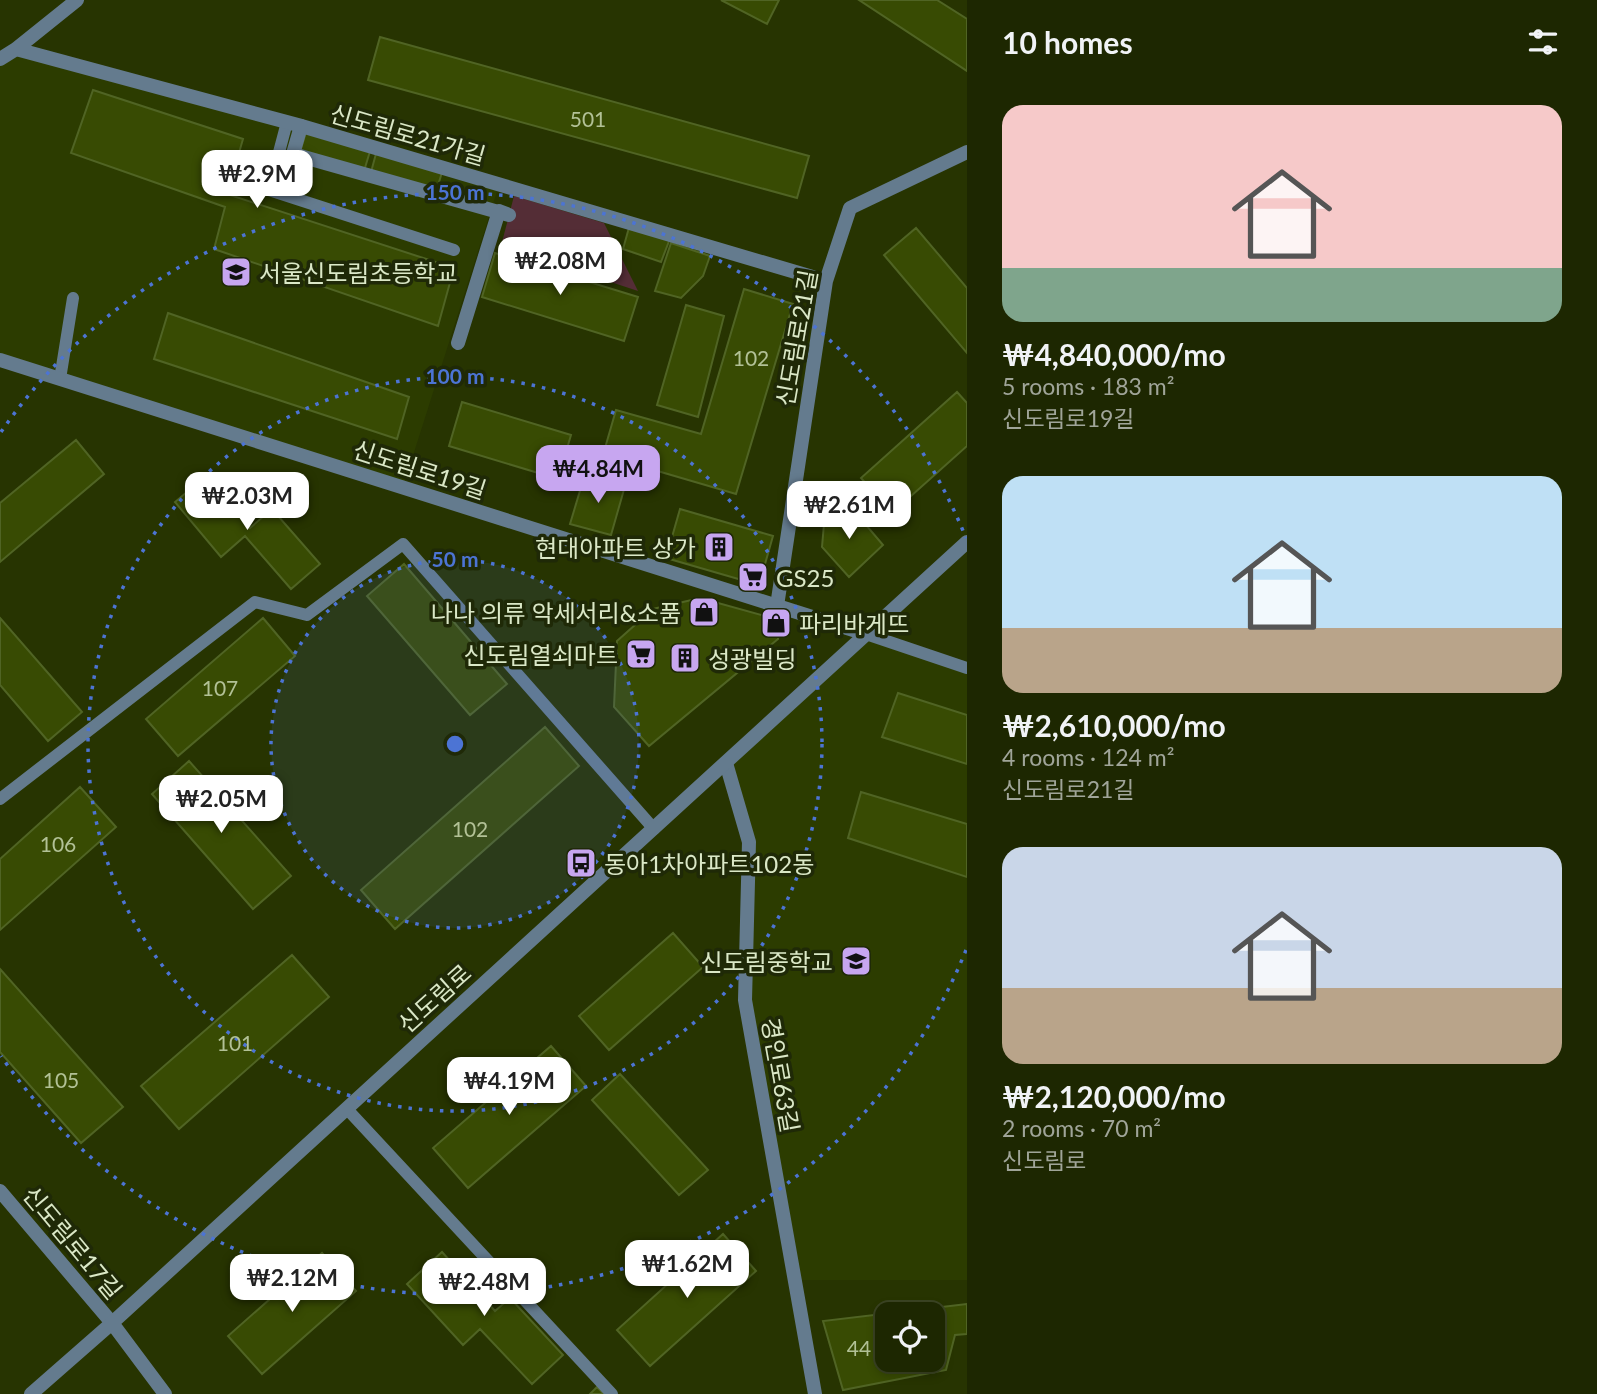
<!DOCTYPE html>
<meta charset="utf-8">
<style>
body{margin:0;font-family:Lato,"Noto Sans KR",sans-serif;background:#252f0b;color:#f1f3f6;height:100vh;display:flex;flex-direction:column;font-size:26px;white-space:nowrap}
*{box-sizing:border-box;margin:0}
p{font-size:23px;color:#a0a599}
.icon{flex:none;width:38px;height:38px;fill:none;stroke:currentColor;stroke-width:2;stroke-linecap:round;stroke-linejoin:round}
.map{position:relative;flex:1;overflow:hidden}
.panel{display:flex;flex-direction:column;background:#1d2701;width:630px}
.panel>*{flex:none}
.buttons{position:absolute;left:875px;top:1302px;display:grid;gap:14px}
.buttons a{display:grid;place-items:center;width:70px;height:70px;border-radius:14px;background:#1d2701;box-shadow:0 4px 10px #0003,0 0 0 2px #3b4423;font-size:35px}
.price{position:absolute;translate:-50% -60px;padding:0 16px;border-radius:14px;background:#fff;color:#222;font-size:23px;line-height:46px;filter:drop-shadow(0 2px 4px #0008)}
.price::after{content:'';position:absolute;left:50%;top:42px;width:21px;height:16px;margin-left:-10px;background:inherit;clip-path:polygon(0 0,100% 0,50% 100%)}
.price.current{background:#c7a6f0;color:#111}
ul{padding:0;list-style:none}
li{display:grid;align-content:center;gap:14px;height:371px;padding:0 35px}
li span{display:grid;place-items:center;height:217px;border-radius:21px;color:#555}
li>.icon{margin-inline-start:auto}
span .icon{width:126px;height:126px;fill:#fffc;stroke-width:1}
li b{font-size:30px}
h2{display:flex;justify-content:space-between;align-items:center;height:84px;padding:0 35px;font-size:30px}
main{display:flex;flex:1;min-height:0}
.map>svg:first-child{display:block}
</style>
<main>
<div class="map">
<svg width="967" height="1394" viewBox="0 0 967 1394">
<rect width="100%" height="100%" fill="#273401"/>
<path fill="#2c3c00" d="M16,49l483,136 -96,302 -403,-127v-301z
M866,634l101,34v612h-172l-50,-280 4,-158 -23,-79z"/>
<path fill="#542d36" d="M514,196l90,27 34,68 -137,-45z"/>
<path fill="#384b03" stroke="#506424" stroke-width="2" fill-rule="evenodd" d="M721,0h58l-12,24z
M859,0h78l30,19v52z
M380,37l429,119 -12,42 -429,-118z
M93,90l150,49 -16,55 227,74 -16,58 -224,-77 11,-42 -154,-54z
M307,129l64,19 -7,23 -64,-19z
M377,150l66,19 -7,23 -65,-20z
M630,224l41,12 -10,26 -38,-13z
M916,228l51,60v65l-83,-98z
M671,243l39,13 -7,20 -22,22 -26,-7z
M495,253l143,44 -14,44 -142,-44z
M744,289l49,15 -57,190 -133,-39 13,-45 85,24z
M686,305l38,11 -26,101 -41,-12z
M168,313l241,84 -12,42 -243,-80z
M957,392l10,11v43l-75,67 -31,-35z
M462,402l109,33 -13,44 -109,-33z
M76,440l28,34 -104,88v-59z
M585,474l40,12 -14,49 -41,-11z
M206,476l44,52 22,-19 48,55 -29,25 -46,-53 -24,21 -46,-55z
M849,505l34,40 -34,32 -27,-30 2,-23z
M680,509l93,27 -14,49 -93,-27z
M404,564l103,120 -37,31 -103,-119z
M700,598l79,22 -1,19 -129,107 -35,-39 3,-66 36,-32z
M0,618l82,94 -34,29 -48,-56z
M263,618l32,38 -117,100 -32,-37z
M898,693l69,22v49l-85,-27z
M545,727l34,39 -184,163 -34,-39z
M189,761l102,115 -38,33 -101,-115z
M80,787l36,40 -116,103v-71z
M861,792l106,32v53l-119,-39z
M673,933l30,34 -94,83 -30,-34z
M292,955l37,42 -150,132 -38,-43z
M0,969l123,138 -42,36 -81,-91z
M551,1046l35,40 -118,102 -35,-40z
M620,1074l88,96 -29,25 -87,-95z
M723,1234l33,37 -106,95 -33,-36z
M442,1252l53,59 15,-13 53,57 -31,29 -52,-55 -17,16 -56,-61z
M322,1253l34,38 -94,83 -34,-38z
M967,1304v30l-12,1 -9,35 -103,20 -20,-69zM887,1314h46v46h-46z
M597,1387l7,7h-14z"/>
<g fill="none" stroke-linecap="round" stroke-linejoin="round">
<path stroke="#647b8e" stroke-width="12" d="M287,122l-18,68 185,60
M60,379l13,-81
M866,634l101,34
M0,799l255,-197 52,13 96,-71 251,285
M347,1109l265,285"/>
<path stroke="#647b8e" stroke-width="14" d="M301,126l-8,28 216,61
M458,343l41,-132 8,3"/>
<path stroke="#647b8e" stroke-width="14" d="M16,49l282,76 528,156
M0,59l16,-10 61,-49
M777,606l49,-325 24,-73 117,-56
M726,763l23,79 -4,158 70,394
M0,1191l112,132"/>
<path stroke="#647b8e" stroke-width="14" d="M0,360l866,274
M112,1323l53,71
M31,1394l81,-71 855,-781"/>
</g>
<circle cx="455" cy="744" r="184" fill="#4c74d4" fill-opacity=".12"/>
<g fill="none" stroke="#4c74d4" stroke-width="3.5" stroke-dasharray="3.5 7">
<circle cx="455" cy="744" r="184"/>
<circle cx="455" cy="744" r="367"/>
<path d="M966 950A551 551 0 0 1 1 1056M1 432A551 551 0 0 1 966 538"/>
</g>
<defs>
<g id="school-square" transform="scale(1.575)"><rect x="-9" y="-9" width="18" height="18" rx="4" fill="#c7a6f0" stroke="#1f2907"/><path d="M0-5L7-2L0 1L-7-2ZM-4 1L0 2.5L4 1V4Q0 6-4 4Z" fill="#111"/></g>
<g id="building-square" transform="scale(1.575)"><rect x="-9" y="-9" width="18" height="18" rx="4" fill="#c7a6f0" stroke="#1f2907"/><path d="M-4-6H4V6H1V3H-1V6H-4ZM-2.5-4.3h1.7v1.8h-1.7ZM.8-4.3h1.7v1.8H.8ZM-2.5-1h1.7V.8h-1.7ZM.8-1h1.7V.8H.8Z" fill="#111"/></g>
<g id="supermarket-square" transform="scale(1.575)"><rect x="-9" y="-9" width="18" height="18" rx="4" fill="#c7a6f0" stroke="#1f2907"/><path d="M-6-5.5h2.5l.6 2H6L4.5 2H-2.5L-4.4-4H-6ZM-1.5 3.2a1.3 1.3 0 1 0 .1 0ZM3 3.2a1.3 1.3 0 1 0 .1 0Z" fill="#111"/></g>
<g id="shop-square" transform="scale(1.575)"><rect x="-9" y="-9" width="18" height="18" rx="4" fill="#c7a6f0" stroke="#1f2907"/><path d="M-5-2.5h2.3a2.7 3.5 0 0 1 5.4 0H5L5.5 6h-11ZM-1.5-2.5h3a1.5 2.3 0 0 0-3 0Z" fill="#111"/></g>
<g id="bus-square" transform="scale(1.575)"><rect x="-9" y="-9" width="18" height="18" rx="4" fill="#c7a6f0" stroke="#1f2907"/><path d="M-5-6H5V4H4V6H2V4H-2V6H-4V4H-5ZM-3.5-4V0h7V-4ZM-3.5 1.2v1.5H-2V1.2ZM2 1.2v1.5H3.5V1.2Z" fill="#111"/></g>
</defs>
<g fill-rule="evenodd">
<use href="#school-square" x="236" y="272"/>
<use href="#building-square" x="719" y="547"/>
<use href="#supermarket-square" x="753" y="577"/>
<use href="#shop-square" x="704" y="612"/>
<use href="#shop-square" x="776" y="623"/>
<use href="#supermarket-square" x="641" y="654"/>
<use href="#building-square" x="685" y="658"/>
<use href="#bus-square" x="581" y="863"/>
<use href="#school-square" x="856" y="961"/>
</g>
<g text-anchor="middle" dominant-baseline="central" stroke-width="7" stroke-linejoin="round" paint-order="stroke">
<g font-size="21" fill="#b2c196">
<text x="588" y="118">501</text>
<text x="751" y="357">102</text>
<text x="220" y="687">107</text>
<text x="470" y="828">102</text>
<text x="58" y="843">106</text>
<text x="235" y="1042">101</text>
<text x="61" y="1079">105</text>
<text x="859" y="1347">44</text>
</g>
<g font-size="24" fill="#dbe8c7" stroke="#1f2907">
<text transform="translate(408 134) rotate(16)">신도림로21가길</text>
<text transform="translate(796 338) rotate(-80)">신도림로21길</text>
<text transform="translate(420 469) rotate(18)">신도림로19길</text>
<text transform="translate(434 998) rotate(-42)">신도림로</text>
<text transform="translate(781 1075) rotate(80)">경인로63길</text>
<text transform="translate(73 1242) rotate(50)">신도림로17길</text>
</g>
<g font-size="24" fill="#dbe8c7" stroke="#1f2907" text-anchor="start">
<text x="259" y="272">서울신도림초등학교</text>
<text x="696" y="547" text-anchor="end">현대아파트 상가</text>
<text x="776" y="577">GS25</text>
<text x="681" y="612" text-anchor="end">나나 의류 악세서리&amp;소품</text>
<text x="799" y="623">파리바게뜨</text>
<text x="618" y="654" text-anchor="end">신도림열쇠마트</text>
<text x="708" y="658">성광빌딩</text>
<text x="604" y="863">동아1차아파트102동</text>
<text x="833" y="961" text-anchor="end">신도림중학교</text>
</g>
</g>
<circle cx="455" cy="744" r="10" fill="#4c74d4" stroke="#1f2907" stroke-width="3.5"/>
<g font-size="21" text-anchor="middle" font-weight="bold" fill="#4c74d4" stroke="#1f2907" stroke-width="7" stroke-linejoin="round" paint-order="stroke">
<text x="455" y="200">150 m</text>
<text x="455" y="384">100 m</text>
<text x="455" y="567">50 m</text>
</g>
</svg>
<div class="buttons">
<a><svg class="icon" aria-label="locate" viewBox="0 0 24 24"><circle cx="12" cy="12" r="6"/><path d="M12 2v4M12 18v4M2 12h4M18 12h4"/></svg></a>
</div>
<b class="price" style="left:257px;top:210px">₩2.9M</b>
<b class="price" style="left:560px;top:297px">₩2.08M</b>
<b class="price current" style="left:598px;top:505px">₩4.84M</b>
<b class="price" style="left:247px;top:532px">₩2.03M</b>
<b class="price" style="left:849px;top:541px">₩2.61M</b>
<b class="price" style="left:221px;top:835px">₩2.05M</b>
<b class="price" style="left:509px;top:1117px">₩4.19M</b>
<b class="price" style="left:687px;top:1300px">₩1.62M</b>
<b class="price" style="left:292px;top:1314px">₩2.12M</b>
<b class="price" style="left:484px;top:1318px">₩2.48M</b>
</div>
<section class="panel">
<h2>10 homes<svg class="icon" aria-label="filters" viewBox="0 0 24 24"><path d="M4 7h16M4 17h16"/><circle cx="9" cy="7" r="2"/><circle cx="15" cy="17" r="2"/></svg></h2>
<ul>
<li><span style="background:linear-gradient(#f6c9c9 75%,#7fa58c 0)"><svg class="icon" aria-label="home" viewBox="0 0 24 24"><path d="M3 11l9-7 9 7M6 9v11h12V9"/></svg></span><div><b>₩4,840,000/mo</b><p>5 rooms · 183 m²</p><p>신도림로19길</p></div></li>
<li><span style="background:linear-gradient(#bfe0f5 70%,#b9a48a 0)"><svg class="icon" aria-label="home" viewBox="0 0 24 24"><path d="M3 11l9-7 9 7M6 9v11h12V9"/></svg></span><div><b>₩2,610,000/mo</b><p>4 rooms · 124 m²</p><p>신도림로21길</p></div></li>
<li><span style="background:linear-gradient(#c9d6e8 65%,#b9a48a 0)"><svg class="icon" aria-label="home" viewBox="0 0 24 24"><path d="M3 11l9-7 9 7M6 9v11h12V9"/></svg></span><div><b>₩2,120,000/mo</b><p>2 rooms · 70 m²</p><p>신도림로</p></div></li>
</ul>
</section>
</main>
